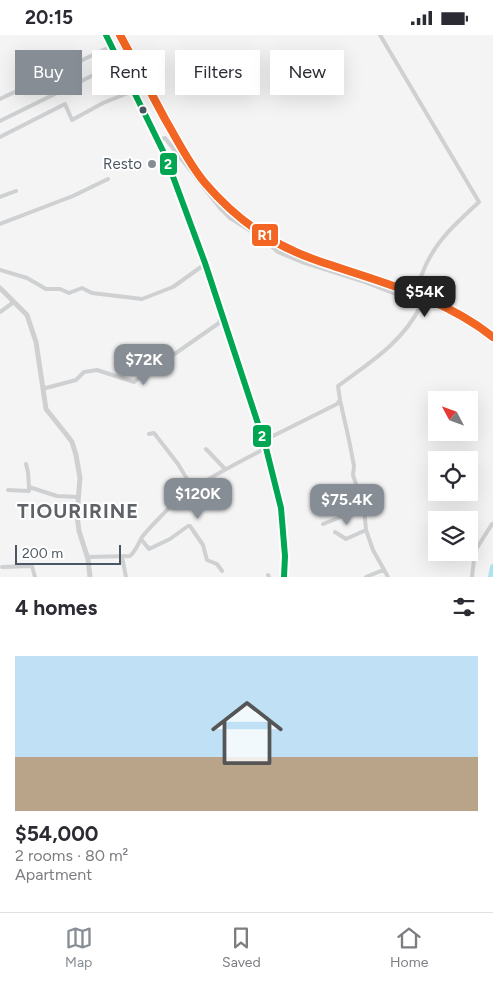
<!DOCTYPE html>
<meta charset="utf-8">
<style>
body{margin:0;font-family:Figtree,sans-serif;background:#f2f2f3;color:#2b2b33;height:100vh;display:flex;flex-direction:column;font-size:19px;white-space:nowrap}
*{box-sizing:border-box;margin:0}
p{font-size:16px;color:#7c7c81}
.icon{flex:none;width:28px;height:28px;fill:none;stroke:currentColor;stroke-width:2;stroke-linecap:round;stroke-linejoin:round}
.map{position:relative;height:542px;overflow:hidden}
.panel{display:flex;flex-direction:column;background:#fff;flex:1}
.panel>*{flex:none}
.guide{position:absolute;left:15px;top:15px;width:464px;height:45px;display:flex;gap:10px}
.needle{width:32px;rotate:311deg}
.buttons{position:absolute;left:428px;top:356px;display:grid;gap:10px}
.buttons a{display:grid;place-items:center;width:50px;height:50px;border-radius:0px;background:#fff;box-shadow:0 5px 20px #0002;font-size:25px}
.scale{position:absolute;left:15px;bottom:12px;width:106px;box-sizing:border-box;padding-left:5px;border:2px solid #4a5661;border-top:0;font-size:14px;line-height:18px;white-space:nowrap;color:#4a5661;-webkit-text-stroke:4px #fff;paint-order:stroke}
.price{position:absolute;translate:-50% -42px;padding:0 11px;border-radius:10px;background:#868d94;color:#fff;font-size:16px;line-height:32px;filter:drop-shadow(0 1px 2px #0008)}
.price::after{content:'';position:absolute;left:50%;top:30px;width:15px;height:11px;margin-left:-8px;background:inherit;clip-path:polygon(0 0,100% 0,50% 100%)}
.price.current{background:#222;color:#fff}
ul{padding:0;list-style:none}
li{display:grid;align-content:center;gap:10px;height:265px;padding:0 15px}
li+li{border-top:1px solid #e1e1e2}
li span{display:grid;place-items:center;height:155px;border-radius:0px;color:#555}
li>.icon{margin-inline-start:auto}
span .icon{width:90px;height:90px;fill:#fffc;stroke-width:1}
li b{font-size:21px}
h2{display:flex;justify-content:space-between;align-items:center;height:60px;padding:0 15px;font-size:21px}
.chip{padding:0 18px;border-radius:0px;background:#fff;box-shadow:0 5px 20px #0002;font-size:18px;line-height:45px}
.chip.current{background:#868d94;color:#fff}
.status{display:flex;justify-content:space-between;align-items:center;height:35px;padding:0 25px;background:#fff;direction:ltr}
.status svg{height:14px;fill:currentColor}
.dock{display:flex;justify-content:space-around;align-items:center;height:70px;border-top:1px solid #e1e1e2;background:#fff;font-size:14px;color:#7c7c81}
.dock a{display:grid;justify-items:center;gap:2px}
.dock .current{color:#868d94}
.map>svg:first-child{display:block}
</style>
<div class="status"><b>20:15</b><svg viewBox="0 0 49 12"><path d="M0 12V9h3v3zM5 12V6h3v6zM10 12V3h3v9zM15 12V0h3v12zM26 1h20v11H26zM47 4h2v5h-2z"/></svg></div>
<div class="map">
<svg width="493" height="542" viewBox="0 0 493 542">
<rect width="100%" height="100%" fill="#f4f4f4"/>
<g fill="none" stroke-linecap="round" stroke-linejoin="round">
<path stroke="#aee2f0" stroke-width="6" d="M491,542l2,-10"/>
<path stroke="#ced0d2" stroke-width="4" d="M380,0l99,167c-18,17 -37,33 -49,55 -8,13 -11,29 -19,43
M0,64l112,-53
M0,86l114,-56
M0,102l65,-33 7,16 31,-17 30,-12
M159,105l6,-2 55,70 10,10 32,20 16,14 24,10 60,19 49,19 9,7c-18,36 -51,56 -82,79l2,14 -3,4 -74,37
M0,162l16,-6
M0,189l73,-28 35,-17
M0,235l27,8 19,11h14l9,4 13,-5 10,5 50,6 31,-12 28,-20 4,-4
M0,277l14,-10
M43,352l3,1 30,-8 8,-8 13,-2 37,12 32,-24 10,-5 43,-30 2,-8
M340,365l9,40 5,26 -1,9 11,33 2,22 7,20 15,27
M149,399l5,-1 24,31 15,25
M206,414l19,20
M26,429l2,8 1,15 28,9 21,1
M8,455l21,1v-4
M323,489l41,-16
M335,497l11,7 20,-9
M141,504l8,10 21,-10 18,-13h2l13,19 4,15 10,4 5,7
M88,522l42,-1c6,-5 8,-12 12,-19 8,-10 17,-19 26,-28 28,-26 64,-43 98,-61
M122,522l4,20
M2,532l30,-1 3,11
M268,540l1,2
M366,542l17,-7
M472,542l3,-26 17,-27"/>
<path stroke="#ced0d2" stroke-width="5" d="M0,253l27,27 9,27 10,67 20,25 6,8 4,13 4,23 -3,37 2,16 9,28 2,18"/>
<path stroke="#caced1" stroke-width="6" d="M106,0l59,120 40,108 61,185 15,60 4,48 -1,21"/>
<g stroke="#fff" stroke-width="10">
<path id="bus-1" d="M106,0l59,120 40,108 61,185 15,60 4,48 -1,21"/>
</g>
<use href="#bus-1" stroke="#00a651" stroke-width="6"/>
<g stroke="#fff" stroke-width="11">
<path id="rail-1" d="M120,0c15,28 30,56 45,84 13,22 24,45 40,64 29,34 66,61 108,76 62,22 127,36 180,78"/>
</g>
<use href="#rail-1" stroke="#f26522" stroke-width="8"/>
</g>
<circle fill="#4a5661" stroke="#fff" stroke-width="2" cx="143" cy="75" r="4.5"/>
<circle fill="#868d94" stroke="#fff" stroke-width="2" cx="152" cy="129" r="5"/>
<g text-anchor="middle" dominant-baseline="central" stroke-width="4" stroke-linejoin="round" paint-order="stroke">
<g font-size="15" fill="#4a5661" stroke="#fff" text-anchor="end">
<text x="142" y="129">Resto</text>
</g>
<g font-size="20" font-weight="bold" letter-spacing="1" fill="#5f6368" stroke="#fff">
<text x="78" y="476">TIOURIRINE</text>
</g>
</g>
<g stroke="#fff" stroke-width="2">
<rect x="159" y="117" width="19" height="24" rx="5" fill="#00a651"/>
<rect x="251" y="188" width="28" height="24" rx="5" fill="#f26522"/>
<rect x="252" y="389" width="20" height="24" rx="5" fill="#00a651"/>
</g>
<g font-size="14" text-anchor="middle" font-weight="bold" fill="#fff">
<text x="168" y="134">2</text>
<text x="265" y="205">R1</text>
<text x="262" y="406">2</text>
</g>
</svg>
<div class="buttons">
<a><svg class="needle" viewBox="-14 -14 28 28"><path d="M0-13l5 13h-10z" fill="#e53935"/><path d="M0 13l5-13h-10z" fill="#7c7c81"/></svg></a>
<a><svg class="icon" aria-label="locate" viewBox="0 0 24 24"><circle cx="12" cy="12" r="6"/><path d="M12 2v4M12 18v4M2 12h4M18 12h4"/></svg></a>
<a><svg class="icon" aria-label="layers" viewBox="0 0 24 24"><path d="M12 4l9 5-9 5-9-5zM3 14l9 5 9-5"/></svg></a>
</div>
<div class="scale">200 m</div>
<b class="price current" style="left:425px;top:283px">$54K</b>
<b class="price" style="left:144px;top:351px">$72K</b>
<b class="price" style="left:198px;top:485px">$120K</b>
<b class="price" style="left:347px;top:491px">$75.4K</b>
<div class="guide">
<a class="chip current">Buy</a>
<a class="chip">Rent</a>
<a class="chip">Filters</a>
<a class="chip">New</a>
</div>
</div>
<section class="panel">
<h2>4 homes<svg class="icon" aria-label="filters" viewBox="0 0 24 24"><path d="M4 7h16M4 17h16"/><circle cx="9" cy="7" r="2"/><circle cx="15" cy="17" r="2"/></svg></h2>
<ul>
<li><span style="background:linear-gradient(#bfe0f5 65%,#b9a48a 0)"><svg class="icon" aria-label="home" viewBox="0 0 24 24"><path d="M3 11l9-7 9 7M6 9v11h12V9"/></svg></span><div><b>$54,000</b><p>2 rooms · 80 m²</p><p>Apartment</p></div></li>
</ul>
</section>
<nav class="dock">
<a class="current"><svg class="icon" aria-label="map" viewBox="0 0 24 24"><path d="M3 6l6-2 6 2 6-2v14l-6 2-6-2-6 2zM9 4v14M15 6v14"/></svg>Map</a>
<a><svg class="icon" aria-label="saved" viewBox="0 0 24 24"><path d="M7 4h10v16l-5-4-5 4z"/></svg>Saved</a>
<a><svg class="icon" aria-label="home" viewBox="0 0 24 24"><path d="M3 11l9-7 9 7M6 9v11h12V9"/></svg>Home</a>
</nav>
